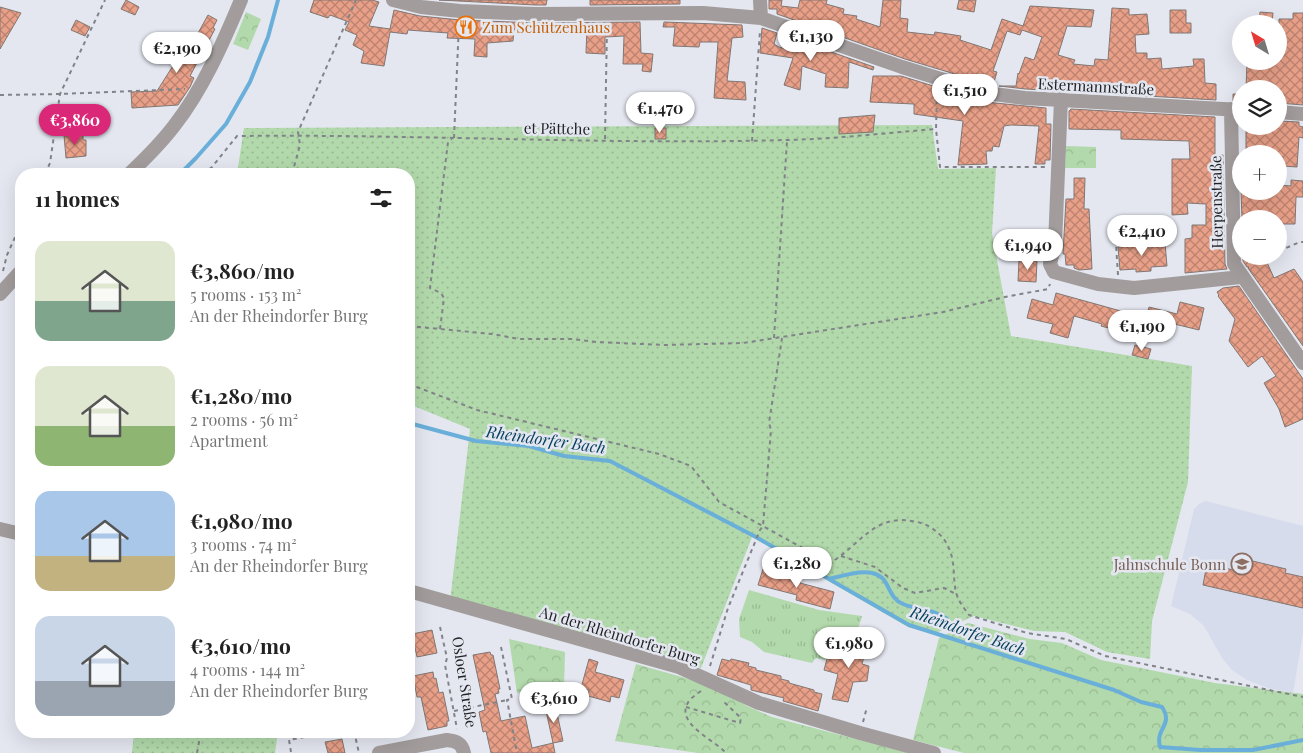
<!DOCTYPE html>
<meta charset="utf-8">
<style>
body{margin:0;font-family:"Playfair Display",serif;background:#f6f6f6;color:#222;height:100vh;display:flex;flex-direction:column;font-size:19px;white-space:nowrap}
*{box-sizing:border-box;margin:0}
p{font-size:16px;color:#767676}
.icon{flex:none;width:28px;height:28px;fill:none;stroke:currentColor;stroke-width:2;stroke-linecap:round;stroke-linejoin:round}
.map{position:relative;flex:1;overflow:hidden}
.details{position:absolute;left:15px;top:168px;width:400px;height:570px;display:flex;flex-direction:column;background:#fff;border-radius:20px;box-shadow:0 5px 20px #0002}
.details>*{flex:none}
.needle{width:32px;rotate:322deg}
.buttons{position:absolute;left:1232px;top:15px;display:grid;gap:10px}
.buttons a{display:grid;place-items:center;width:55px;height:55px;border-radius:50%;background:#fff;box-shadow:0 5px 20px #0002;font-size:25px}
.price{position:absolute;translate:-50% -42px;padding:0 11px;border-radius:18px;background:#fff;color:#222;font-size:16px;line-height:32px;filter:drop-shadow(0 1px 2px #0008)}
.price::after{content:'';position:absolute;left:50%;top:30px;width:15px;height:11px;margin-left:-8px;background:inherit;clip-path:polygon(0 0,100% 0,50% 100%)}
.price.selected{background:#db2777;color:#fff}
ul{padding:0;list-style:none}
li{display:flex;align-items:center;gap:15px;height:125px;padding:0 20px}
li span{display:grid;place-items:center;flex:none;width:140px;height:100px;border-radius:15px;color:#555}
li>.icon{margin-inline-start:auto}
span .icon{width:60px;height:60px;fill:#fffc;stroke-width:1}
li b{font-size:21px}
h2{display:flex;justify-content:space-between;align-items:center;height:60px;padding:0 20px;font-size:21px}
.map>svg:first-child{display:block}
</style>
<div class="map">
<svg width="1303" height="753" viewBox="0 0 1303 753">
<defs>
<pattern id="grass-tufts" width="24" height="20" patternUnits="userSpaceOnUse" patternTransform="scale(1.25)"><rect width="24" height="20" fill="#b2d9ab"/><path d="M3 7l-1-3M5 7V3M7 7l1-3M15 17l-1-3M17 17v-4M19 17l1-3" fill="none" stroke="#99ba93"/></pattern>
<pattern id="park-crowns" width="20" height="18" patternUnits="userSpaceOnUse" patternTransform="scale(1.25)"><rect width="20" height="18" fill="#b2d9ab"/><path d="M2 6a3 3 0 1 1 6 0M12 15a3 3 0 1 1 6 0" fill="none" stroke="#99ba93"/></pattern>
<pattern id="garden-dots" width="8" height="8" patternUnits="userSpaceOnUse" patternTransform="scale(1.25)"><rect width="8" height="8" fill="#b2d9ab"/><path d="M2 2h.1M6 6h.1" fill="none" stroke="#99ba93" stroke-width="1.8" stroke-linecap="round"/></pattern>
<pattern id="building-cross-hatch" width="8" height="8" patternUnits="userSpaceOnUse" patternTransform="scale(1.25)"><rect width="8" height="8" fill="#e8a088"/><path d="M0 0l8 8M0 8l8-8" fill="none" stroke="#bc826f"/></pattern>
</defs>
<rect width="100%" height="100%" fill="#e4e7f0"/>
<path fill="#d6dcec" d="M1206,501l97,25v107l-10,60 -25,-5 -21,-8 -15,-10 -10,-12 -18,-32 -14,-12 -19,-8 23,-97 5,-5z"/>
<path fill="url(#grass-tufts)" d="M749,590l70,20 43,6 -10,32 -4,-1 -4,8 -15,-3 -4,8 -9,-2 -4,5 -48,-11 -12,-10 -12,-5 -1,-18z"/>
<path fill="url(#park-crowns)" d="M246,12l15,7 -13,31 -15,-6z
M1066,146l30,1v21h-31z
M968,623l62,16 32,4 39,17 114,23 88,11v59h-339l-51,-13 26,-102z
M509,639l56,13 -1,34 -47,7z
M636,664l60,17 23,9 28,16 25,11 137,36h-211l-83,-12z"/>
<path fill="url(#garden-dots)" d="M932,125l6,44 58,-1 -4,65 19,103 181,30 -4,116 -36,139 -2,38 -43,-7 -42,-20 -31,-1 -60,-15 -40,18 -26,-7 -156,-90 -51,131 -251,-66 20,-173 -61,-25v-230h-172l7,-46z
M134,731h144l-3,22h-143z"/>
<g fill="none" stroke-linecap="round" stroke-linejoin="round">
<path stroke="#6aafd9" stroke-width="4" d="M180,174l16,-16 30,-34 24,-42 18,-45 10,-37
M409,423l67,18 53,5 35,10 46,5 146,76 153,88 205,65 27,12 21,5c12,19 -7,20 -2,40l40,3h53l50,-10
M829,579c17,-4 47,-15 57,4 5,9 7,17 17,21 15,6 31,5 44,15"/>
</g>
<path fill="url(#building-cross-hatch)" stroke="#817774" d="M126,0l13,7 -4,8 -14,-6z
M314,0h58l7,2 -10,24 21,3 4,-19 26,6 40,4 76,3 104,-1 1,31 12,1 -2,18 -9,-1 1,-7h-20l1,-28 -19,1v17l-19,-1 1,-26 -73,2 -1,12 -26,2v14l-13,-1 1,-17 -28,-1 1,-5 -40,-3 -1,4 -17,-2 -6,34 -23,-3 3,-12 -11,-6 4,-10 -12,-5 4,-8 -19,-7 -2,3 -18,-6z
M439,0h108l-1,5h-10z
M590,0h90v4l-90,1z
M769,0h13l-1,6 17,2 2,-8h27l-1,4 18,5 -1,5 14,2 -1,3 24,8 3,-27h18l-1,18 8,1 -1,13 27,3 1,-3 26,4 -1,4 31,10 11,-31 21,7 7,-20 64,4 -3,17 -24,-1 -9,29 17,5 -2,4 21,2 1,-7 13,1 4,-52 17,1v6l18,-1 2,20 -14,1 1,18h11v6l14,-1 1,11 32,-3 -1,-7h11l1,24 11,1v16l-190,-11 -27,-3h17l2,-13 1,1 6,-17 9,3 8,-23 -20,-7 -2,5 -13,-4 -14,40 4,1 -4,13 -5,-1 -83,-25 -128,-45v-5h-8z
M959,0h17l-2,12 -17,-3z
M0,7l21,6 -21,36z
M1170,10h16v13h5v10h-21z
M1260,12l13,1 -1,11h-13z
M1293,13h10v92l-24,-2v-14h-33l1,-28h32v-42h14z
M208,15l9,5 -4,8 2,1 -25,47 4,2 -4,9 -12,18 -46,3 -1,-16 26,-1 19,-30 5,3z
M76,20l14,7 -5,9 -14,-6z
M664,22l78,3 1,12 -11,1 -5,43 18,1 1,18 -32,-2 4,-56h-18l-1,5 -26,-1 2,-19h-12z
M762,28l15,5 -3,11 5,3 18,5 3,-11 74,26 -1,3 -24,-8 -1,26 -23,-1 1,-13 -24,-8 -2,24 -16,-5 9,-27 -33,-5z
M873,76h28l84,26 61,6v16h5l-1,36h-5v4h-10l4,-38 -28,-1 -7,1 -5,21 -6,-1 -1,5h-6l1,13 -29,1 5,-44 -49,-7v-10l-44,-2z
M1233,94h8v7h-8z
M1071,109l144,8v38h8l2,109 2,5 -42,4v-34l7,-1v-13h14v-21l-19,-1 1,11 -16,1v-56h18l-1,-18 -68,-2v-9l-52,-1v-18z
M875,115l-2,17 -34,2v-16z
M1279,121l20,1v4l4,1v11l-4,-1 -2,30 -15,-1 1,-9h-4v-3h-33v-28h33z
M655,128h11v11h-11z
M83,134v6h3v16l-20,2 -2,-23z
M1074,178h11l-1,31h5l3,60 -13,1 -5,-2v-3h-8l-1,-11h-2l3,-55h8z
M1291,180l12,1v16h-7l-1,27h-16v-5h-37l-1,-28h38v-6l12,1z
M1165,243l2,23 -16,1v4l-15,1v-3l-16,1 -2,-23z
M1243,256h12v7l10,-5 9,20 20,-9 9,13v64l-55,-78 1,-1h-2l-4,-6z
M1019,260l18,1 -1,21 -18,-1z
M1239,286l64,93v40l-18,8 -6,-18 -15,-26 12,-7 -14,-20 -14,11 -19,-26 6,-22 -17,-23 1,-1 -2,-3 6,-4z
M1056,293l90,25 3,-11 28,7 3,-12 24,6 -5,22 -37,-9 -3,10 -25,-6 -3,9 -30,-8 1,-2 -28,-8 -6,22 -18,-5 3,-9 -26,-6 5,-19 21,6z
M1135,345l16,4 -3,10 -16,-4z
M1240,558l46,11 -1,4 18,4v31l-100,-23 3,-16 14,3 1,-5 16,4z
M763,569l38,10 -1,4 34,9 -4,17 -34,-9 1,-5 -39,-10z
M432,630l5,23 -20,4 -5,-23z
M860,632l10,3 -8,29 7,2 -2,15 -14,1 -5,20 -16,-3 6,-25 -14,-4 4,-15 18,5 3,-10 5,1z
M490,652l1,3h2l7,34h-2l1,4 -4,1 6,27 24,-5 7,32 21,-5 2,10h-64l-5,-22 -3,1 -4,-20 6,-2 -12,-55z
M589,659l9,3 -3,10 29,8 -5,18 -8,-2 -1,6 -22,-6 1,-6 -8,-2z
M722,659l8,2 1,-2 18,4 -1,3 8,2v2l25,6v3l8,2v2l25,7v2l8,2 -4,17 -35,-10 1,-3 -33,-8v-5l-34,-10z
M433,672l1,7 2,-1 3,15 4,-1 6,29h-2v5l-19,4 -7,-33h-4l-4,-21z
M543,696l2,10 -15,4 -2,-10z
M555,704l8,37 -10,2 -8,-37z
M342,739l3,14h-17l-3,-11z"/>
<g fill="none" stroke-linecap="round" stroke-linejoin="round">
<path stroke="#818389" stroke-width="2" stroke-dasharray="4 4" stroke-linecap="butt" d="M937,92l-1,37 4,38h105
M0,95l60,-1 125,-5
M454,138l5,-115
M605,139l2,-113
M752,141l8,-110
M45,174l5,-11 10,-69 45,-94
M203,174l9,-7 25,-31c183,-2 365,9 548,4 50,-1 100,-7 151,-11
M292,174l8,-29 -2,-13 58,-132
M1279,251l21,-9h3
M1250,263l16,-7
M3,271l4,-16 14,-31
M1118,275l-2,-31 31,-2
M409,326l83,8 27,5h53l24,3 69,3 78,-2 200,-31 62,-15 43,-8 2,-5
M440,329l4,-31 -3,-5 -11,-5 18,-146 4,-3
M774,338l13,-197
M409,384l68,26 182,44 32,12 28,36 111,61c29,-17 44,-49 82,-42 7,1 13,3 18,6 11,7 17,14 21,27 4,12 2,26 5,38 2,9 8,16 13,23l58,18 39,6 39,17 198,41
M841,556l34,11 28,21 12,5 29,-5 12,6
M440,627l7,31 -2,7 12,64
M501,647l11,52 -5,1 10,53
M710,666l18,-58 32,-78 3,-4 8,-96 -2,-7 13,-85
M701,691c-4,3 -9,6 -12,10 -16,22 26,39 37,52
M686,707l54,16 1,-5 -17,-16
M454,711l53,-11
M863,722l4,-15
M354,731l5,22
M291,752l-2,-12 45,-9
M197,753l4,-22"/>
<path stroke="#a29c9c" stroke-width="14" d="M393,0l28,7 39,4 76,3 167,-1 58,5 141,49 84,26 39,5 216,12
M760,0l1,18
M1061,99l-6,145 -5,20 4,8 44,12 36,4 107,-11
M1231,109l3,155 69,99
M1279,112l24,2
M129,174c16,-15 32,-31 45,-48 29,-37 49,-83 67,-126
M0,294l21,-23
M0,529l21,5
M409,591l270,76 80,36 101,30 74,20
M379,753l68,-13c9,1 15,3 17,13"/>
</g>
<defs>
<g id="restaurant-ring" transform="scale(1.125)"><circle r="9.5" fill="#e4e7f0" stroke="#e8710a" stroke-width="1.5"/><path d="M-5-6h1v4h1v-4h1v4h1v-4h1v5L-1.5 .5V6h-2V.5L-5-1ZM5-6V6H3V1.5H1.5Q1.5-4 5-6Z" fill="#e8710a"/></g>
<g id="school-ring" transform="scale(1.125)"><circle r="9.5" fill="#e4e7f0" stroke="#8d6e63" stroke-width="1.5"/><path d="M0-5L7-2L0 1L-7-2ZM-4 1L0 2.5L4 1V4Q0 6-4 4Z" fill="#8d6e63"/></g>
</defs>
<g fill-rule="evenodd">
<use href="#restaurant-ring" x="466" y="27"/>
<use href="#school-ring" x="1242" y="564"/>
</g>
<g text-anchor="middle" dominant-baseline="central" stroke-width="5" stroke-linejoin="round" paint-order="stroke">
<g font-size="15" fill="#c56008" stroke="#e4e7f0" text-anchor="start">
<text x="482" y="27">Zum Schützenhaus</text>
</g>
<g font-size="15" fill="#212225" stroke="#e4e7f0">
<text transform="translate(1096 86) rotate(3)">Estermannstraße</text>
<text transform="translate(557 128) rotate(1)">et Pättche</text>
<text transform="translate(1216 202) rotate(-91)">Herpenstraße</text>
<text transform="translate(620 635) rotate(17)">An der Rheindorfer Burg</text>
<text transform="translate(465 682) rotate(81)">Osloer Straße</text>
</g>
<g font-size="15" fill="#785e54" stroke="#e4e7f0" text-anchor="end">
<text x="1226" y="564">Jahnschule Bonn</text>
</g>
<g font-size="16" font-style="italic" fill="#07415e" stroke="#e4e7f0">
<text transform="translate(546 439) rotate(8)">Rheindorfer Bach</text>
<text transform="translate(968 630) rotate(19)">Rheindorfer Bach</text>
</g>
</g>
</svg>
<div class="buttons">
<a><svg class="needle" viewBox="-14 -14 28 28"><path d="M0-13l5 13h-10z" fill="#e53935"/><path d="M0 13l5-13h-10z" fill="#767676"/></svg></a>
<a><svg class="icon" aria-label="layers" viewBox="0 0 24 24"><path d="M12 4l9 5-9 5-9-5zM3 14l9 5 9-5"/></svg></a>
<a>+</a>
<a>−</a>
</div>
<b class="price" style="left:811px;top:62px">€1,130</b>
<b class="price" style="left:177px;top:74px">€2,190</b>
<b class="price" style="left:965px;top:116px">€1,510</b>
<b class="price" style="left:660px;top:134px">€1,470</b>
<b class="price selected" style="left:75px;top:146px">€3,860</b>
<b class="price" style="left:1142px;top:257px">€2,410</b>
<b class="price" style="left:1028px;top:271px">€1,940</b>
<b class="price" style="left:1142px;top:352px">€1,190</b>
<b class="price" style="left:797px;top:589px">€1,280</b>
<b class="price" style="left:849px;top:669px">€1,980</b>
<b class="price" style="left:554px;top:724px">€3,610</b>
<section class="details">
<h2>11 homes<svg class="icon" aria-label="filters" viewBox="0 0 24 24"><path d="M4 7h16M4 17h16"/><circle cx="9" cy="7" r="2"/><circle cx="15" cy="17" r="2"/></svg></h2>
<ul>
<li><span style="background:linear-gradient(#dfe7d0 60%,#7fa58c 0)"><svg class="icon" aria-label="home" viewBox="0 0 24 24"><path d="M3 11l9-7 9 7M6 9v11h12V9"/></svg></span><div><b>€3,860/mo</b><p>5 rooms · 153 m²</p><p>An der Rheindorfer Burg</p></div></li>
<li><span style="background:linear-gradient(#dfe7d0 60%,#8fb573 0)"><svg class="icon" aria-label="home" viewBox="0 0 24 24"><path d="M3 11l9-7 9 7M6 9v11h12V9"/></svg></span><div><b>€1,280/mo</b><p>2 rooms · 56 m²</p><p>Apartment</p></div></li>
<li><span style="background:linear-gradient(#a9c7e8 65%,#c2b280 0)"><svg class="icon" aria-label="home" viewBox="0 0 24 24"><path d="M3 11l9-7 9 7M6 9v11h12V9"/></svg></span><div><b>€1,980/mo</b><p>3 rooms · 74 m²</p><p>An der Rheindorfer Burg</p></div></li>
<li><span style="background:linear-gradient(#c9d6e8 65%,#9aa5b1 0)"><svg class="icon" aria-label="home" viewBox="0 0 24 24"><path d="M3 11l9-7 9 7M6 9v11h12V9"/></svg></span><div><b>€3,610/mo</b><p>4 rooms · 144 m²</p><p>An der Rheindorfer Burg</p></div></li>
</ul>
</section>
</div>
